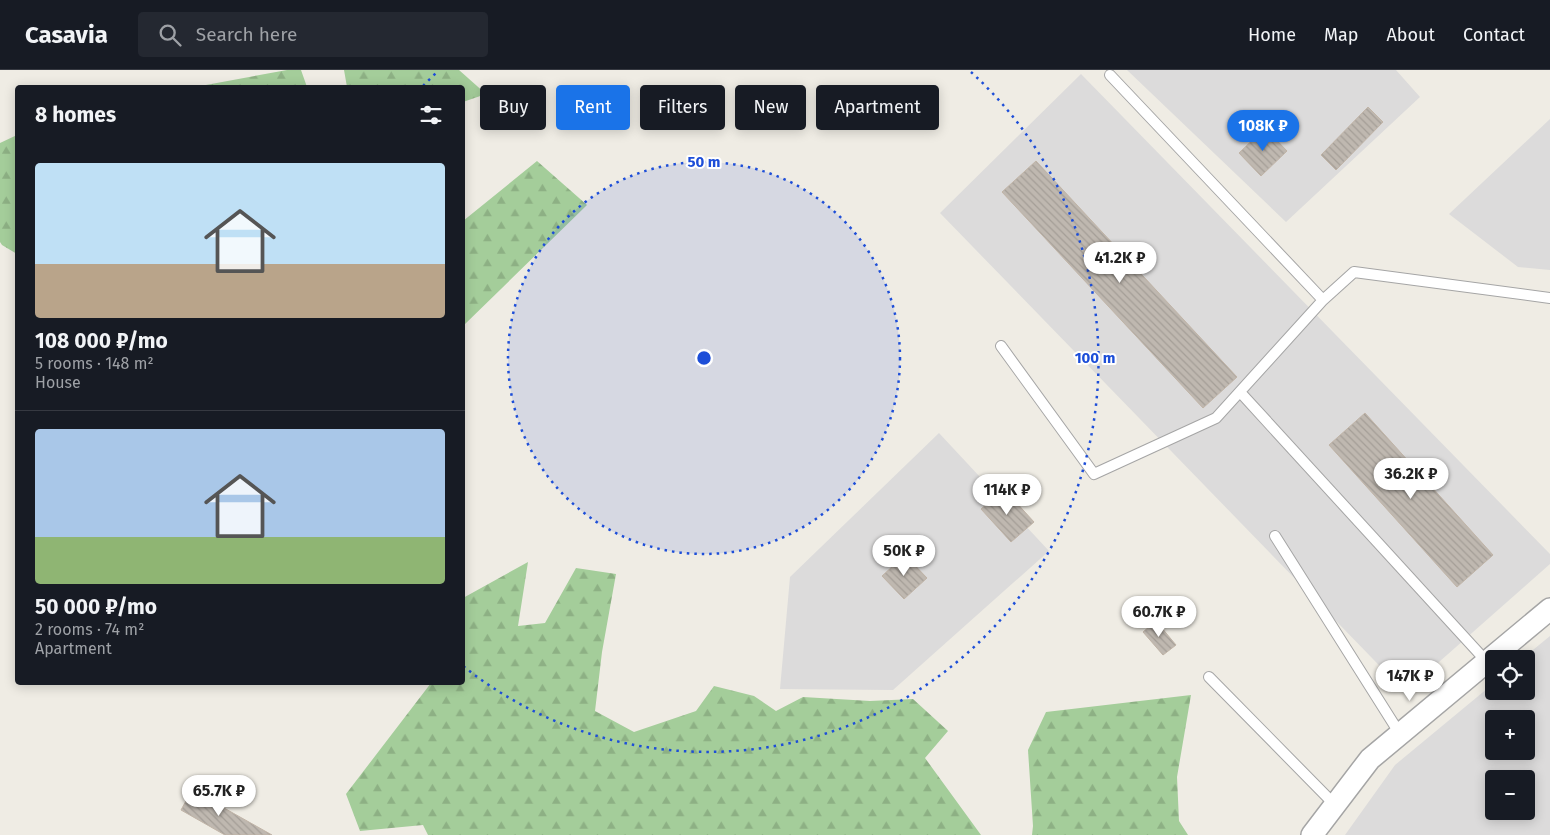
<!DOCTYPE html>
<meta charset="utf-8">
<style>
body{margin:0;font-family:"Fira Sans",sans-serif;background:#242831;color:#f1f3f6;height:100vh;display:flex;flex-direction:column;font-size:19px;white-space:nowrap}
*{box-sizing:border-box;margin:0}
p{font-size:16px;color:#9ea1a6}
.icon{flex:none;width:28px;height:28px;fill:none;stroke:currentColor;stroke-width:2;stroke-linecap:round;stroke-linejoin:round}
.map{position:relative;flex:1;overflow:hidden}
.details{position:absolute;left:15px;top:15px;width:450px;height:600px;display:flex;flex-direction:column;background:#171b24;border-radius:5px;box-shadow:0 2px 12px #0003}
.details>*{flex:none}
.top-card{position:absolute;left:480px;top:15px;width:475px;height:45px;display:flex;gap:10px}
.buttons{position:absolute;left:1485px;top:580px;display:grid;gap:10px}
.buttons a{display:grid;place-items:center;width:50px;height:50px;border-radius:5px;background:#171b24;box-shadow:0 2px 12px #0003;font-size:25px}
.price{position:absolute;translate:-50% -42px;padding:0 11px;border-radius:18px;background:#fff;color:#222;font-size:16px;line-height:32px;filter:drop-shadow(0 1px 2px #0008)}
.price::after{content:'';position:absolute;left:50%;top:30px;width:15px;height:11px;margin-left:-8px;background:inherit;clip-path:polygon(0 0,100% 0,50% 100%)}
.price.selected{background:#1a73e8;color:#fff}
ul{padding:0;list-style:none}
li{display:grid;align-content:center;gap:10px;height:265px;padding:0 20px}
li+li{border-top:1px solid #363941}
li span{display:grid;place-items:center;height:155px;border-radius:5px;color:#555}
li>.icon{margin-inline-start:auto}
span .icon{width:90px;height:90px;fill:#fffc;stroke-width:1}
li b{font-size:21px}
h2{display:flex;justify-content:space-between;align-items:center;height:60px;padding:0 20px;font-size:21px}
.tag{padding:0 18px;border-radius:5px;background:#171b24;box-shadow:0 2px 12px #0003;font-size:18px;line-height:45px}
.tag.selected{background:#1a73e8;color:#fff}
header{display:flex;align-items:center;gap:30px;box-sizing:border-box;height:70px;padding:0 25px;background:#171b24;border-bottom:1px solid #363941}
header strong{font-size:24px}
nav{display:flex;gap:28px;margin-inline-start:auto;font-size:18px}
.search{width:350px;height:45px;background:#242831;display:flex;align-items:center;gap:12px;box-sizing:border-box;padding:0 18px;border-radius:5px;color:#9ea1a6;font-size:19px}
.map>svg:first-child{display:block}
</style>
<header>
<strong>Casavia</strong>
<div class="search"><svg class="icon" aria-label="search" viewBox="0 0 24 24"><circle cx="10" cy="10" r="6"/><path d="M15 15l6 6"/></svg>Search here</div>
<nav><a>Home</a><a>Map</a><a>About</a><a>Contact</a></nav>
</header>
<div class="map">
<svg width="1550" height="765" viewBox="0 0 1550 765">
<defs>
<pattern id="forest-firs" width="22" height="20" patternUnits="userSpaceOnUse" patternTransform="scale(1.25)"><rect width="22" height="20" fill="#a4cd9a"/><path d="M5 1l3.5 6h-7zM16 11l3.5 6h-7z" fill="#8db084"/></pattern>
<pattern id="building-back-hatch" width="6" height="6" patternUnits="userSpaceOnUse" patternTransform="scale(1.25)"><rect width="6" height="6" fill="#bfb8b0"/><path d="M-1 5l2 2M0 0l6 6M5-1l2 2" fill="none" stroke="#a49e97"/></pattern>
</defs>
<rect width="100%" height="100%" fill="#efece4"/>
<path fill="#dcdbdb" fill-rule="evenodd" d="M1127,0h269l24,27 -134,125z
M1081,4l469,480v10l-145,128 -465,-479z
M1550,49v151l-32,-3 -69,-53z
M939,363l110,118 -156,139 -113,-1 10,-112z
M1550,566v199h-205l50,-70 99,-82v8h32v-32h-4zM1494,649h32v32h-32zM1494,709h32v32h-32z"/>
<path fill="url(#forest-firs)" d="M287,0h14l6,17h-112z
M344,0h115l27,24 -23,8 -1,-14 -115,-1z
M17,65v119l-15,-9 -2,-3v-99z
M537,91l50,44 -124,121v-105z
M528,492l-10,64 27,-3 31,-55 40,6 -14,78 -7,59 39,21 62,-21 18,-25 40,10 22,15 27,-14 67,4 43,-2 35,32 -23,27 56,77h-553l-5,-10 -63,6 -14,-37 85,-111 31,-1 1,-84z
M1191,625l-14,82 2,44 9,14h-156l1,-9 -5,-76 18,-38z"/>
<path fill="url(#building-back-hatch)" stroke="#c0b4a7" d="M1368,37l15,15 -47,48 -15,-15z
M1265,58l22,23 -26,25 -22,-23z
M1036,91l201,216 -34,31 -201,-216z
M1365,343l128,142 -36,32 -128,-142z
M1004,419l30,33 -23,20 -30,-33z
M905,485l22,23 -23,21 -22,-23z
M1156,551l20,24 -13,10 -20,-23z
M192,720l80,45h-47l-44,-25z"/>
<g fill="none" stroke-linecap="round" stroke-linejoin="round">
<g stroke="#a5a5a5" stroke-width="12">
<path id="service" d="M1110,5l213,225 31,-28 196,26
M1001,276l93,128 122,-56 107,-118
M1240,322l247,270
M1275,466l125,198
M1209,607l127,129"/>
</g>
<g stroke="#a5a5a5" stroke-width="24">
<path id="minor" d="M1312,765l58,-76 180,-150"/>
</g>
<use href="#service" stroke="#fff" stroke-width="10"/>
<use href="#minor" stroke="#fff" stroke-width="21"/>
</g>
<circle cx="704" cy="288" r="196" fill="#1d4ed8" fill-opacity=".12"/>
<g fill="none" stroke="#1d4ed8" stroke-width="2.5" stroke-dasharray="2.5 5">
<circle cx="704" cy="288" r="196"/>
<path d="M423 16A391 391 0 0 1 437 2M971 2A391 391 0 0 1 463 596"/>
</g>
<circle cx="704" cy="288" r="8" fill="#1d4ed8" stroke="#fff" stroke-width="2.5"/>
<g font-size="15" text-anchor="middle" font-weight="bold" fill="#1d4ed8" stroke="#fff" stroke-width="4" stroke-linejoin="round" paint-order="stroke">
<text x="704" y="97">50 m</text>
<text x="1095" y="293">100 m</text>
</g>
</svg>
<div class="buttons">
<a><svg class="icon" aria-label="locate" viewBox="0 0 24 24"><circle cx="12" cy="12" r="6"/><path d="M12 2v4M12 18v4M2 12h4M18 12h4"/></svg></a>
<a>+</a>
<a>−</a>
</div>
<b class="price selected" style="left:1263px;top:82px">108K ₽</b>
<b class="price" style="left:1120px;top:214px">41.2K ₽</b>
<b class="price" style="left:1411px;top:430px">36.2K ₽</b>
<b class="price" style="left:1007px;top:446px">114K ₽</b>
<b class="price" style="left:904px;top:507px">50K ₽</b>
<b class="price" style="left:1159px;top:568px">60.7K ₽</b>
<b class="price" style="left:1410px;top:632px">147K ₽</b>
<b class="price" style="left:219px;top:747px">65.7K ₽</b>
<div class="top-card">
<a class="tag">Buy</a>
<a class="tag selected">Rent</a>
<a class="tag">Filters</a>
<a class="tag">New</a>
<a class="tag">Apartment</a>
</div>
<section class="details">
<h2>8 homes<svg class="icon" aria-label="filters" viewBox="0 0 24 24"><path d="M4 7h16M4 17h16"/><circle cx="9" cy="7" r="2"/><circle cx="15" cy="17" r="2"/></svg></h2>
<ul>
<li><span style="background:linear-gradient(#bfe0f5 65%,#b9a48a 0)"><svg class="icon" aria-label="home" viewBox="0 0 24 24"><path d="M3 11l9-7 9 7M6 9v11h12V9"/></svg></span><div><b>108 000 ₽/mo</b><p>5 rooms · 148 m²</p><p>House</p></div></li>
<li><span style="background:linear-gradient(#a9c7e8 70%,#8fb573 0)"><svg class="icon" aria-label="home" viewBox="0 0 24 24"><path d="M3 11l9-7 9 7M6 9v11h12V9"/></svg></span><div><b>50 000 ₽/mo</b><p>2 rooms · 74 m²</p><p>Apartment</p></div></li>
</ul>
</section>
</div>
